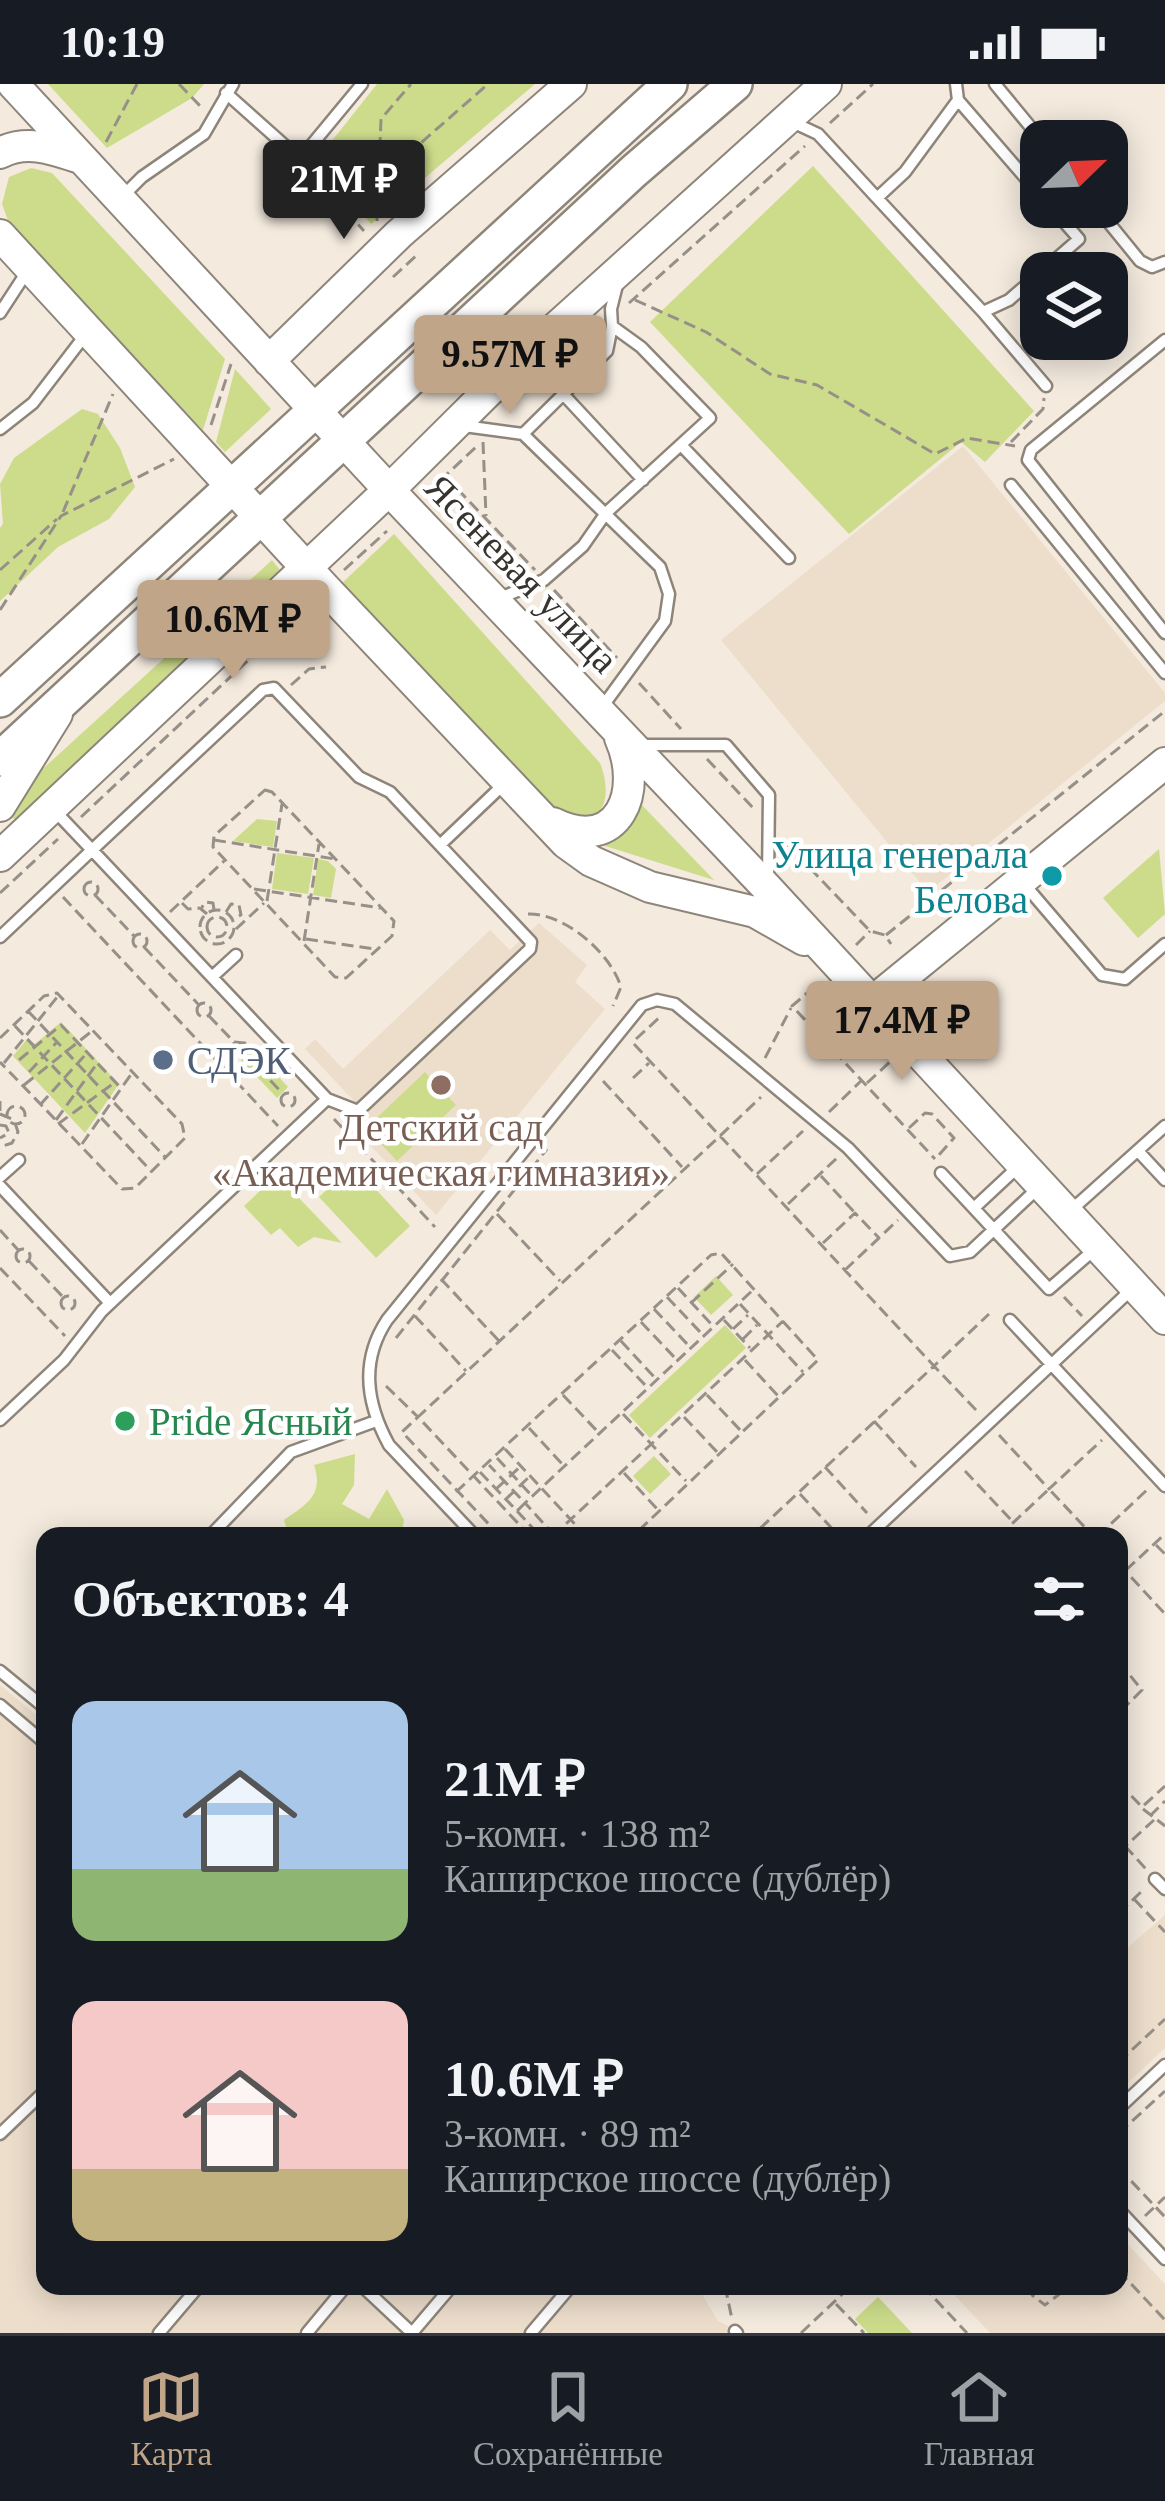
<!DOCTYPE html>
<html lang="ru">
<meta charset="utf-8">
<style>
body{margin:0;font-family:Georgia,serif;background:#242831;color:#f1f3f6;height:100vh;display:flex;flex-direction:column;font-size:45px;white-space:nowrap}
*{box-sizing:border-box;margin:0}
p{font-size:39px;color:#9ea1a6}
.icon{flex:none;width:66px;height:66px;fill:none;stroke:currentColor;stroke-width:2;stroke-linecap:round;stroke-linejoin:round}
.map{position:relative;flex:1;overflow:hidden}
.sheet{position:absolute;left:36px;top:1443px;width:1092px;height:768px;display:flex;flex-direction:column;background:#171b24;border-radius:24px;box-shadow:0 6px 30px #0003}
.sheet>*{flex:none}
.needle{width:78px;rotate:67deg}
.fabs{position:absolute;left:1020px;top:36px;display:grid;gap:24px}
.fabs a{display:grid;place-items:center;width:108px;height:108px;border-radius:24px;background:#171b24;box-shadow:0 6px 30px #0003;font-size:60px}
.price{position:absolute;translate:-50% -102px;padding:0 27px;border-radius:12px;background:#c0a589;color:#111;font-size:39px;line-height:78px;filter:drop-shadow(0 3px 6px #0008)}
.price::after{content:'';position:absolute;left:50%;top:72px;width:36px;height:27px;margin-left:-18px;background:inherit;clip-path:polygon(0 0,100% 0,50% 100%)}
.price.current{background:#222;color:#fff}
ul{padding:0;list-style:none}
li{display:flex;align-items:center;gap:36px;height:300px;padding:0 36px}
li span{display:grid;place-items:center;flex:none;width:336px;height:240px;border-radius:24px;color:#555}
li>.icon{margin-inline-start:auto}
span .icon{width:144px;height:144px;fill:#fffc;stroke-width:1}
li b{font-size:51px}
h2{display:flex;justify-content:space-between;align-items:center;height:144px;padding:0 36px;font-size:51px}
.status{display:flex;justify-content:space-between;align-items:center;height:84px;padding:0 60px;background:#171b24;direction:ltr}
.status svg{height:33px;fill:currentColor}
.tab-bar{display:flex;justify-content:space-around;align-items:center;height:168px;border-top:3px solid #363941;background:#171b24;font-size:33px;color:#9ea1a6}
.tab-bar a{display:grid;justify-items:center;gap:6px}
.tab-bar .current{color:#c0a589}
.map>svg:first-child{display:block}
</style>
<div class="status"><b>10:19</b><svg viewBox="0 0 49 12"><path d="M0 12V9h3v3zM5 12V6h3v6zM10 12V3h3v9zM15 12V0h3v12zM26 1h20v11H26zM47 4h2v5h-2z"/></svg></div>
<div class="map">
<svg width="1165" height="2249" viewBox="0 0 1165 2249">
<rect width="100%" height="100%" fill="#f4eade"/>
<path fill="#eddecc" d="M963,362l202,247v8l-237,191 -207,-252z
M539,839l48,42 -12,17 30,27 -169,206 -95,-101 13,-13 -49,-52 10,-10 28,30 147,-139 20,20z
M0,1601l45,37v564h652l21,35 14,7 -1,5h-731z
M1165,1831v133l-46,43v-136z
M1119,2151l46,49v49h-175l-44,-47h173z"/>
<path fill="#ccdc8b" d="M48,0h156l-12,14 -85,50z
M377,0h158l-164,140 -55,-63z
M813,82l221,245 -49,51 -24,-20 -112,92 -199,-212z
M31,84l21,5 173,186 -22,71 -194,-207 -7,-19 7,-27z
M235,285l36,40 -46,43 -9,-10z
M82,325l16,5 22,34 15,39 -26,32 -51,28 -58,54v-73l3,-4 -3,-40 14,-26z
M394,450l206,229c8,19 12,55 -19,55 -8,0 -20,-5 -29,-8l-211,-226z
M272,476l8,10 -262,250 -13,-5 31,-40z
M639,718l75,78 -112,-35 17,-12z
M257,735l20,2 -4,26 -40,-6z
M1159,765l6,65 -27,24 -35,-40z
M277,769l37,5 -6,36 -36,-5z
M318,775l10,2 8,8 -5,29 -18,-3z
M61,938l58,62 -34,49 -72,-77 15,-18 7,6z
M253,965l35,38 -11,11 -36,-38z
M425,988l31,33 -59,56 -31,-33z
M353,1081l57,61 -34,32 -57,-61z
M277,1091l65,68 -28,-6 -16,10 -18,-19 -9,7 -27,-29z
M716,1192l17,19 -22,20 -17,-18z
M725,1241l21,23 -96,90 -21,-23z
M355,1370l-1,31 -12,19 27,15 18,-30 17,31 -3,16h-112l-5,-16c23,-16 40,-25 30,-55z
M654,1372l17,18 -21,20 -17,-18z
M878,2213l34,36h-44l-13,-14z"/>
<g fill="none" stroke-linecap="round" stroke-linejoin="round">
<g stroke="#8e857a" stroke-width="15">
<path id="lane" d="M995,0l47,57
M226,9l74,66 62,-75
M958,16l83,96
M788,36l30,14 59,64 28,-26 53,-72 -2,-16
M121,114l21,-21 62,-43 29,-50
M877,114l106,114 26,-12 70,-61 -28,-32
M1096,123l44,54 12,6 13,-5
M983,228l63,74
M0,229l28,-43
M1165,256l-134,110 -3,10 137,173
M564,311l79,85
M464,342l59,8
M0,345l33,-26 53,-69
M681,361l108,113
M1011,401l154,188
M500,514l44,-18 39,-34 23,-33 104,-95 -69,-71 -29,-21 -1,-17 7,-28
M600,626l65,-89 4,-27 -9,-27 -137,-133 84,-83 5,-25
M638,661h88l43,50 -1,85
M54,726l38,40 171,-160 11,-2 85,89 31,15 141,150 -1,7 -172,162 -31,-12
M440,761l63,-60
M1025,801l77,90 23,4 40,-35
M0,853l92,-87 235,249 -225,212 -38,49 -64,60
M212,893l24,-22
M1138,1067l27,29
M941,1089l108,116 46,-40
M0,1093l19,-17
M0,1102l110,117
M974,1124l45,-42
M1069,1128l96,-86
M1010,1236l155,166
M210,1452l81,-84 85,-31
M475,1452l-86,-91c-23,-42 -29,-84 -2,-125l255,-315 15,-5 18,4 173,144 102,108 20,-4 67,-63
M868,1452l264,-247
M0,1587l45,37
M0,1621l45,38
M1155,1795l10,10
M1119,2024l46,-43
M0,2050l45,-43
M1119,2126l46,49
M362,2202l50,47
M735,2247l2,2
M159,2249l40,-47
M307,2249l39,-47
M412,2249l40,-47
M531,2249l40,-47"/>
</g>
<g stroke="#8e857a" stroke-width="34">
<path id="secondary" d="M13,0l376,406 379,399 397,430
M0,69c27,-14 53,-4 80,5
M0,151l325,353 241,255 25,18 59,26 105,25 49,28
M269,277l130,-127 172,-150
M0,722l57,-92
M553,739c66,32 91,-32 67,-85
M0,772l389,-366 130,-129 307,-277
M872,918l293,-239"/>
</g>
<g stroke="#8e857a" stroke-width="38">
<path id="primary" d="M0,616l670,-616
M0,675l634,-588 101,-87"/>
</g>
<path stroke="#979088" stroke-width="3" stroke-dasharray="12 6" stroke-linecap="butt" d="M179,0l24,25
M830,39l43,-39
M106,58l31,-58
M310,87l54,60
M381,94l107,-94
M377,137l4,-102 30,-35
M393,193l24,-22
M635,216l71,32 64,42 47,11 118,69 32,-16 48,8
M629,219l176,-157
M211,341l20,-61
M483,358l3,74
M1011,358l32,-33 1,-11
M445,392l90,94
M427,409l50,-47
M63,428l50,-118
M0,486l57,-51
M344,486l43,-39
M554,506l63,68
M0,526l61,-94 113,-57
M639,599l42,46
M291,601l18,-16 17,-2
M707,675l47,50
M265,706l7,2 122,129 -2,15 -46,42 -11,-1 -122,-130 1,-11z
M81,733l225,-211
M214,756l121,19
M785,758l85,89 15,4 6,9
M84 805a7 7 0 1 1 14 0a7 7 0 1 1-14 0Z
M254,805l127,19
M0,809l58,-54
M95,811l39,41
M63,813l215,229
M267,817l15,-97
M182,819l6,6 12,-1
M200 843a17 17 0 1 1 34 0a17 17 0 1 1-34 0Z
M170,828l54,-51
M226,828l5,-8 8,1 2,10 -8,4
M207,830l-6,-5 4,-7 8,1 1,7
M528,830c36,-1 82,38 93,73l-8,19
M207 843a10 10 0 1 1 20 0a10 10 0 1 1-20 0Z
M236,845l28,-26
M133 857a7 7 0 1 1 14 0a7 7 0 1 1-14 0Z
M886,851l279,-224
M306,855l68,10
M304,857l15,-97
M856,861l14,-14
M144,863l55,58
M814,903l-22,19 143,153
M197 926a7 7 0 1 1 14 0a7 7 0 1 1-14 0Z
M28,927l137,146
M209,932l25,26 11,1v10h-11v-11
M928,941l16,-26 -11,-15
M15,942l137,146
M0,954l44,-42 13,-3 125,131 3,14 -50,50 -13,1 -122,-127
M636,955l24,-22
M634,960l86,92 41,-39
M246,970l37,40
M765,974l26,-50
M19,976l42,-35 60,63
M4,979l54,-67
M29,988l27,-29
M633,994l16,-15
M603,997l79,86
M867,999l24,-22
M24,1001l68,-54
M281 1016a7 7 0 1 1 14 0a7 7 0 1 1-14 0Z
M0,1017v10
M40,1021l46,-51
M7 1031a9 9 0 1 1 18 0a9 9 0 1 1-18 0Z
M829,1028l32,-31
M0,1030l14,6 4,12 -6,11 -12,4
M334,1035l101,108
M56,1036l40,-55
M58,1040l56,-41
M0,1041l6,1 3,7 -9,5
M909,1044l16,-15 7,1 22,24 -16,18
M82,1060l50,-71
M757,1090l46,-43
M821,1092l34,37
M788,1120l50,-47
M497,1130l63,67
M0,1146l19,21
M823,1159l32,-30 24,25
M16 1172a7 7 0 1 1 14 0a7 7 0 1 1-14 0Z
M29,1177l34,36
M0,1184l65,68
M845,1186l53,-50
M441,1195l58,62
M678,1204l34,37
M61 1219a7 7 0 1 1 14 0a7 7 0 1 1-14 0Z
M667,1213l35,37
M1064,1213l18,19
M691,1219l42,-39
M740,1220l63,68
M654,1225l35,37
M415,1232l51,55
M724,1236l26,28
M641,1238l35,37
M733,1245l15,-14
M396,1254l151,-189
M743,1255l14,-14
M621,1257l34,37
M612,1266l34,36
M745,1276l34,37
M386,1302l32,31 -16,15 98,104
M563,1311l35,37
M707,1311l35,37
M976,1326l-42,-44 55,-52
M623,1330l63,67
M684,1333l34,36
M874,1337l42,46
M529,1344l34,37
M999,1351l50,54 53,-49
M505,1365l81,87
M497,1374l34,37
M825,1383l42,46
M965,1387l48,51
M480,1388l37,39 8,-8 -36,-38
M624,1389l34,37
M496,1405l24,-22
M456,1408l255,-237 10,-2 97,107 -185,176
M800,1410l39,42
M506,1415l23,-22
M517,1427l23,25
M530,1452l-112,-119 302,-281 214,230 -182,170
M553,1452l230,-215
M555,1452l-30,-33 229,-214
M845,1452l11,-10
M919,1452l1,-1
M999,1452l50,-47 44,47
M1098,1452l51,-48
M1156,1461l9,9
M1119,1480l46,50
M1126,1486l39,-36
M1119,1578l23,28 -23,23
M1119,1610l9,9
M1119,1699l23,24 23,-21
M1143,1725l22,17
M1150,1732l15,-15
M1125,1762l21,23
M1119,1768l35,-32
M1134,1815l31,33
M1119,1829l23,-22
M1119,1978l46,-43
M1119,2049l46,-42
M1119,2084l46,49
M1145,2132l20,-19
M1119,2187l46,49
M725,2202l7,33
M923,2202l44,47
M1034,2202l-2,9 13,10 25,-19
M836,2220l28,29
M801,2249l50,-47"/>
<use href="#lane" stroke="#fff" stroke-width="10"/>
<use href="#secondary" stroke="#fff" stroke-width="30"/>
<use href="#primary" stroke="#fff" stroke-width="33"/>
</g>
<circle fill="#0f9aa8" stroke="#fff" stroke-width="4.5" cx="1052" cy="792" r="12"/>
<circle fill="#5c6f8a" stroke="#fff" stroke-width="4.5" cx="163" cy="976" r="12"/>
<circle fill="#8d6e63" stroke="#fff" stroke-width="4.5" cx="441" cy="1001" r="12"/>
<circle fill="#2e9e5b" stroke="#fff" stroke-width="4.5" cx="125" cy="1337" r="12"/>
<g text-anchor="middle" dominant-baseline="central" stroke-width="9" stroke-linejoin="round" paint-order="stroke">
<g font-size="39" fill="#37342f" stroke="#fff">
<text transform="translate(522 489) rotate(46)">Ясеневая улица</text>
</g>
<g font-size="39" fill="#0d838f" stroke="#fff" text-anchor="end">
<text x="1028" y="770">Улица генерала<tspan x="1028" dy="45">Белова</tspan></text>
</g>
<g font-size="39" fill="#4e5e75" stroke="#fff" text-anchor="start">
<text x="187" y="976">СДЭК</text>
</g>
<g font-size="39" fill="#785e54" stroke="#fff">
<text x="441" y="1043">Детский сад<tspan x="441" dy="45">«Академическая гимназия»</tspan></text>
</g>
<g font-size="39" fill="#27864d" stroke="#fff" text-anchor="start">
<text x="149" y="1337">Pride Ясный</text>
</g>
</g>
</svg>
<div class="fabs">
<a><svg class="needle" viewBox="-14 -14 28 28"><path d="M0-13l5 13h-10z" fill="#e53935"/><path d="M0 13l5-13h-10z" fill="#9ea1a6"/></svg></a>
<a><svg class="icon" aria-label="layers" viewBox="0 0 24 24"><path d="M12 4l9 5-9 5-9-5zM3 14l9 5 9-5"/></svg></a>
</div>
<b class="price current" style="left:344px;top:158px">21M ₽</b>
<b class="price" style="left:510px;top:333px">9.57M ₽</b>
<b class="price" style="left:233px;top:598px">10.6M ₽</b>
<b class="price" style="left:902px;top:999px">17.4M ₽</b>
<section class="sheet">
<h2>Объектов: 4<svg class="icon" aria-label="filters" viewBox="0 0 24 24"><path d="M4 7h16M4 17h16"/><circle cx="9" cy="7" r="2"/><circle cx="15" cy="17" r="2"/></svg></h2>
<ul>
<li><span style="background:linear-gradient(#a9c7e8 70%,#8fb573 0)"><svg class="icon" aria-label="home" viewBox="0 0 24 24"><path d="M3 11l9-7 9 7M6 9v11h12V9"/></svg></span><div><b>21M ₽</b><p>5-комн. · 138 m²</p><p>Каширское шоссе (дублёр)</p></div></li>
<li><span style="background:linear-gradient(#f6c9c9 70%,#c2b280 0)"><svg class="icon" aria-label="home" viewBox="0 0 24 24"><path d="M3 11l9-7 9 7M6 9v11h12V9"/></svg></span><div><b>10.6M ₽</b><p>3-комн. · 89 m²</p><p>Каширское шоссе (дублёр)</p></div></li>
</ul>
</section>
</div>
<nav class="tab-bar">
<a class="current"><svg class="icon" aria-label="map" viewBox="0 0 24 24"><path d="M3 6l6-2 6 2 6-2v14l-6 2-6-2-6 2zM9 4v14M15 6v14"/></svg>Карта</a>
<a><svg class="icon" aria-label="saved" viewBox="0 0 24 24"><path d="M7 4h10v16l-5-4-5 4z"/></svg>Сохранённые</a>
<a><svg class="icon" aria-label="home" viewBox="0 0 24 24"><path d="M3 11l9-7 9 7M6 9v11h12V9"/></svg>Главная</a>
</nav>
